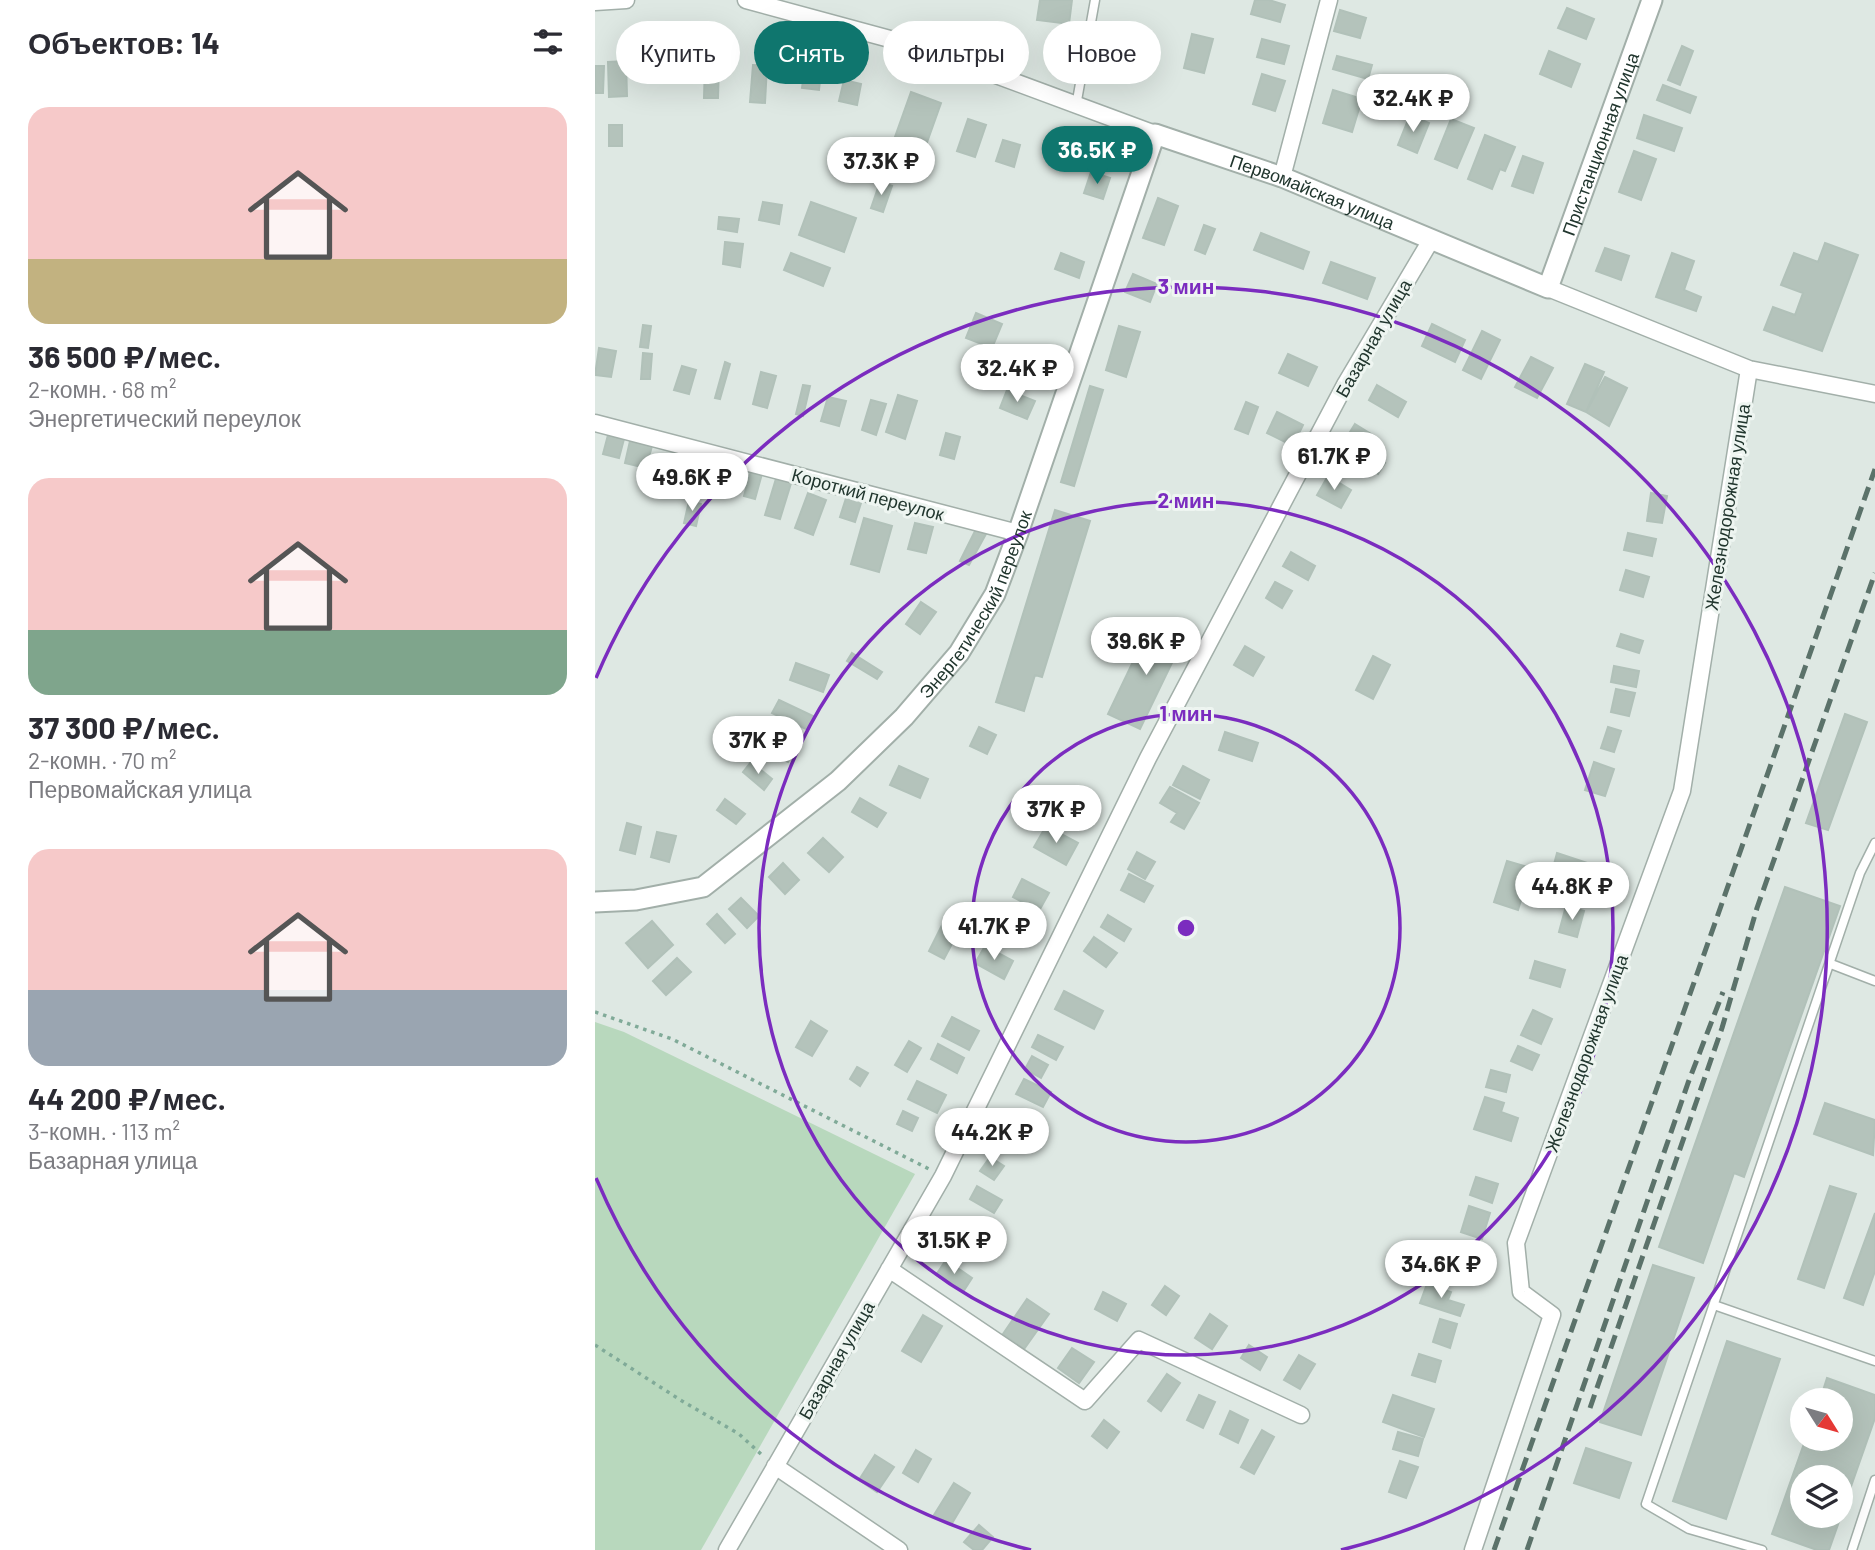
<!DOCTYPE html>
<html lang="ru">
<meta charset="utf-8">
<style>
body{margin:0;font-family:Barlow,sans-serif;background:#f2f2f3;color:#2b2b33;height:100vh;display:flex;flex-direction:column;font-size:26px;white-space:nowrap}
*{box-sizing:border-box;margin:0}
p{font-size:23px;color:#7c7c81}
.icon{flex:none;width:38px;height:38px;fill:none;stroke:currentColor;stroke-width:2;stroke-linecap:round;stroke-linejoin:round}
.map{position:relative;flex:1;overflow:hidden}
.details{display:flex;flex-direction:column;background:#fff;width:595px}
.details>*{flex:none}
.banner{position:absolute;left:21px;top:21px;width:665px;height:63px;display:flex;gap:14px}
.needle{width:46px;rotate:127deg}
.controls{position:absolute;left:1195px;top:1388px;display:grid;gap:14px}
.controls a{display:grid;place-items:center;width:63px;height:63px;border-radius:50%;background:#fff;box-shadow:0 7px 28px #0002;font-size:35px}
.price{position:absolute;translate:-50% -60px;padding:0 16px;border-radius:24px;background:#fff;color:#222;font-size:23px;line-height:46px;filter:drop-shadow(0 2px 4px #0008)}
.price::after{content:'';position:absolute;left:50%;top:42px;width:21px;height:16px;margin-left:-10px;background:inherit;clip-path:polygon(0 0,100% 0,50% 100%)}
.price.selected{background:#0f766e;color:#fff}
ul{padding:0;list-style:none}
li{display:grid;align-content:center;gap:14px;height:371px;padding:0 28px}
li span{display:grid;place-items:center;height:217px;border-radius:21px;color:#555}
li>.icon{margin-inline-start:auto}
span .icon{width:126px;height:126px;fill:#fffc;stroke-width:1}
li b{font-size:30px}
h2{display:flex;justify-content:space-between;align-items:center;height:84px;padding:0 28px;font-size:30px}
.chip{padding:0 24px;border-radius:32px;background:#fff;box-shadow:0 7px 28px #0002;font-size:24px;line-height:63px}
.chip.selected{background:#0f766e;color:#fff}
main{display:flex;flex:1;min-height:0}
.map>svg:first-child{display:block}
</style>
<main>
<section class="details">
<h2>Объектов: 14<svg class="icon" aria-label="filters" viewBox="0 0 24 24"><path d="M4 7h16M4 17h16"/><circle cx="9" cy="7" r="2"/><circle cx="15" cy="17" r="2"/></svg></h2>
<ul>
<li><span style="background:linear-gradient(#f6c9c9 70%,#c2b280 0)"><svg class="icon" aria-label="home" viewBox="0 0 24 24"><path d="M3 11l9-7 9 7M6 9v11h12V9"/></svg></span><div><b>36 500 ₽/мес.</b><p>2-комн. · 68 m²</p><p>Энергетический переулок</p></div></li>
<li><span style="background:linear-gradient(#f6c9c9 70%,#7fa58c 0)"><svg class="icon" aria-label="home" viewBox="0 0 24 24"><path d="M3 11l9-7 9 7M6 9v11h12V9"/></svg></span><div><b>37 300 ₽/мес.</b><p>2-комн. · 70 m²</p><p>Первомайская улица</p></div></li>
<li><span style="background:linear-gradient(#f6c9c9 65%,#9aa5b1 0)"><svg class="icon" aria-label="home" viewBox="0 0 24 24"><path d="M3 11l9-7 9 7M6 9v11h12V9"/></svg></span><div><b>44 200 ₽/мес.</b><p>3-комн. · 113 m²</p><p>Базарная улица</p></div></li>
</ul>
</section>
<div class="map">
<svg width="1280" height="1550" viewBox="0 0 1280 1550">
<rect width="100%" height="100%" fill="#dee8e3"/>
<path fill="#b8d8bd" d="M0,1022l29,10 291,142 -214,376h-106z"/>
<path fill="#b4c3bb" stroke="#b1c1b9" stroke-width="2" d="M445,0h32l-3,24 -32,-4z
M660,0h14l16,5 -5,17 -29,-8z
M972,8l27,11 -8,20 -28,-11z
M745,10l26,8 -6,20 -26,-7z
M529,30l26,8 -7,25 -27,-8z
M597,34l21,5 -9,34 -20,-5z
M667,39l27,7 -5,18 -27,-7z
M1087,46l11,5 -13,34 -12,-5z
M954,51l31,13 -9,23 -31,-13z
M742,56l35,9 -4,14 -35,-10z
M31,61l1,35 -18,1 -1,-35z
M110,62l14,1 -1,35h-14z
M158,65l14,1 -2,37 -15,-1z
M0,66h9l-1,27h-8z
M210,68l16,3 -2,19 -17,-2z
M667,74l23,7 -10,30 -22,-7z
M249,80l17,4 -4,21 -18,-4z
M1068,85l33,12 -6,16 -33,-13z
M738,90l29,9 -10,33 -29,-9z
M316,92l30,11 -26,73 -30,-11z
M815,115l19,8 -12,30 -19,-8z
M1049,115l38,13 -8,23 -37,-13z
M373,119l18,6 -11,32 -18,-6z
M856,119l23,9 -17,40 -22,-9z
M14,125h13v21h-13z
M890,135l30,12 -10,24 -5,-2 -8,20 -24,-10z
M408,140l17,5 -6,22 -18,-6z
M1039,151l22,8 -15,41 -22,-8z
M928,156l20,7 -10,30 -21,-7z
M496,172l19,6 -7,21 -19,-6z
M285,182l12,4 -9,26 -12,-4z
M563,198l20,8 -14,39 -21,-7z
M168,202l19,3 -3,19 -20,-4z
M216,202l45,16 -12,34 -45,-17z
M124,217l20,2 -2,13 -19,-3z
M609,225l11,4 -10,25 -10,-4z
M666,233l48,19 -6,17 -49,-19z
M130,242l18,2 -3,23 -17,-3z
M1230,243l33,12 -36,96 -58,-21 9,-23 22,8 8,-22 -22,-8 13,-32 24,9z
M1010,248l24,8 -8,24 -25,-9z
M196,253l39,15 -7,18 -39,-16z
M466,253l23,9 -5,16 -24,-9z
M1077,253l22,8 -10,29 17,7 -5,14 -40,-14z
M736,262l44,16 -8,21 -44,-16z
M538,274l24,10 -7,18 -25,-10z
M381,313l26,11 -10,24 -26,-10z
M837,324l33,16 -10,22 -33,-16z
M48,325l8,1 -3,22 -8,-1z
M524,326l21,6 -14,45 -20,-7z
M887,331l18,9 -19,39 -18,-9z
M4,348l17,3 -5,26 -16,-2z
M48,353l9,1 -2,25h-9z
M693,354l29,13 -9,19 -29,-13z
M936,357l22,11 -16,30 -22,-11z
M130,362l5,2 -10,35 -5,-1z
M990,364l19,8 -18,40 -19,-8z
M87,366l14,4 -7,24 -15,-4z
M166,372l15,4 -9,32 -14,-4z
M1010,377l22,11 -18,38 -23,-14z
M208,385l7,1 -7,30 -7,-2z
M782,385l29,17 -8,15 -29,-17z
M495,386l13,4 -29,96 -13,-4z
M412,390l28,11 -8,18 -27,-11z
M303,395l19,6 -12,38 -19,-7z
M233,397l18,4 -7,25 -18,-5z
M276,400l15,4 -10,31 -14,-5z
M651,402l12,5 -10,27 -13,-5z
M682,412l26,13 -10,21 -26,-13z
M760,424l21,13 -9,14 18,12 -7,11 -39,-24z
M351,433l14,4 -6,22 -14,-4z
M13,435l16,4 -5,19 -16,-4z
M35,441l22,5 -6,22 -21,-5z
M78,455l23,4 -3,18 -23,-4z
M157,467l11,3 -8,29 -11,-3z
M183,472l15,5 -13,42 -15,-4z
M733,476l23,14 -10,18 -24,-13z
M213,493l18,7 -13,35 -18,-7z
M1056,493l16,3 -5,27 -15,-2z
M252,495l15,5 -7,22 -15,-5z
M94,501l12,3 -5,22 -12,-3z
M460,510l35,11 -48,156 -7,-2 -11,36 -28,-9z
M269,518l28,8 -13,46 -28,-8z
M320,523l18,4 -7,26 -18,-4z
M381,529l10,5 -17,31 -9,-4z
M1033,533l28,6 -4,17 -28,-6z
M696,552l24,14 -7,14 -25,-14z
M1031,570l23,7 -6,20 -23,-7z
M680,582l17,9 -10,17 -16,-10z
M326,602l15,10 -16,22 -14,-10z
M556,624l32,16 -43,89 -32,-15z
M1026,634l22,7 -4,12 -22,-7z
M650,646l19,11 -11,19 -19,-11z
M257,653l30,19 -5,7 -30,-18z
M778,656l17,9 -17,34 -17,-9z
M201,663l33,12 -6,17 -33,-12z
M1019,666l25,5 -3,16 -25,-5z
M1021,689l19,4 -6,23 -18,-4z
M184,700l36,17 -7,13 -36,-17z
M1250,714l22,8 -39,108 -22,-7z
M384,727l17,8 -9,19 -17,-8z
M1013,727l13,4 -7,21 -13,-4z
M184,730l19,9 -10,23 -19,-9z
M630,732l33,11 -6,18 -33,-11z
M156,762l21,17 -8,11 -21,-18z
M999,762l20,7 -9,27 -20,-6z
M304,766l29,13 -8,19 -30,-13z
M588,766l26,14 -9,19 -27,-14z
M575,787l29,16 -15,26 -13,-7 6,-9 -17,-10z
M483,791l21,12 -8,13 -21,-11z
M265,798l26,15 -9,14 -25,-15z
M130,799l20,15 -9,10 -19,-14z
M32,823l14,4 -6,27 -15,-4z
M451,826l32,17 -12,22 -32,-18z
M62,832l19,4 -7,26 -18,-5z
M228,838l20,19 -14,15 -21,-19z
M542,852l18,10 -10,17 -17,-10z
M962,853l30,10 -5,15 -29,-10z
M912,861l24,7 -13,42 -24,-8z
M188,863l16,17 -14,14 -16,-17z
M534,874l24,12 -9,16 -23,-12z
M427,879l27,14 -10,18 -26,-14z
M1190,887l55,19 -96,271 -10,-4 -31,90 -44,-16z
M146,898l18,18 -12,12 -18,-19z
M971,906l18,5 -7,26 -18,-5z
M122,914l18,20 -10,9 -18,-19z
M352,915l16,8 -19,36 -15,-8z
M513,915l23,14 -7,12 -23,-14z
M57,921l21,24 -25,23 -22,-25z
M499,937l23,16 -11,14 -22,-16z
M390,946l28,15 -9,18 -29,-16z
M82,958l14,14 -25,23 -13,-14z
M940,961l30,9 -5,17 -30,-9z
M469,991l39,20 -9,18 -39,-20z
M938,1010l19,9 -11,25 -20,-9z
M357,1017l27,14 -10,19 -27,-14z
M216,1021l16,10 -15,25 -16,-9z
M443,1035l25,12 -7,13 -24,-13z
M314,1041l12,7 -14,24 -12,-7z
M343,1044l26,14 -7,15 -26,-14z
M923,1046l21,9 -7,15 -21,-9z
M437,1056l16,9 -7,13 -16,-9z
M262,1067l11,6 -8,13 -10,-7z
M896,1070l19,5 -4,17 -20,-5z
M429,1079l27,13 -8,15 -27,-13z
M322,1081l29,14 -9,18 -29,-14z
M890,1097l19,6 -3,9 17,6 -7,23 -37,-12z
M1230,1103l50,17 -2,35 -59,-21z
M308,1111l15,7 -6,13 -15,-7z
M408,1120l24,13 -10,20 -25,-13z
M395,1157l14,9 -10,14 -14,-9z
M881,1177l22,7 -6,19 -22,-8z
M382,1186l25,14 -8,13 -24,-14z
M1235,1186l26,8 -32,94 -26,-9z
M874,1206l21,7 -8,26 -21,-7z
M1280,1213v58l-12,34 -19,-7z
M850,1246l30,11 -6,16 -30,-12z
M351,1260l26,18 -9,14 -27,-17z
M1058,1265l41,13 -53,157 -41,-13z
M832,1284l24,8 -3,8 16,5 -4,11 -40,-13z
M570,1286l14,10 -13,19 -14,-10z
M508,1292l23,12 -9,17 -22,-12z
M432,1299l22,15 -25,35 -21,-15z
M615,1314l17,12 -15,23 -17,-11z
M328,1315l19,11 -21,36 -19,-11z
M845,1319l17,5 -7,24 -17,-6z
M1132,1341l53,18 -54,160 -53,-18z
M654,1345l18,12 -7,13 -19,-12z
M477,1348l22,14 -15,21 -21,-15z
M824,1354l22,7 -6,21 -23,-7z
M704,1355l16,9 -15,25 -16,-9z
M572,1374l13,9 -19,28 -13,-10z
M1232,1378l48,17v23l-34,97v-38h-38v39h38l-12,34h-12l-45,-16 34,-96h35v-38h-21z
M604,1395l16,7 -12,26 -16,-8z
M798,1395l41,14 -10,28 -41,-15z
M635,1411l18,9 -10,23 -18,-9z
M509,1420l15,12 -12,16 -15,-12z
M667,1430l12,7 -20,37 -13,-7z
M803,1432l25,7 -5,17 -25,-7z
M991,1448l45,15 -12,35 -45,-15z
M321,1450l15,9 -13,23 -15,-9z
M280,1455l19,12 -17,25 -18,-12z
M805,1461l18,6 -12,31 -17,-6z
M359,1483l16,10 -19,32 -17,-10z
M384,1525l14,12 -11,13h-8l-10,-8z"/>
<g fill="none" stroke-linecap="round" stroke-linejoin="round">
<g stroke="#a2afa9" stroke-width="11">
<path id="service" d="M481,106l19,-106
M1236,964l44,17
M1119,1305l161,56
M1167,1550l-73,-21 -43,-25 214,-631 15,-30
M1257,1550l23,-70"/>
</g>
<g stroke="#a2afa9" stroke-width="19">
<path id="minor" d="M151,0l177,48 232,86
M0,2l31,-2
M687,177l47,-177
M953,288l201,81 126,25
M0,423l423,110
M294,1269l196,132 54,-61 162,75
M180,1466l124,84
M132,1550l216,-374 205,-418 198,-375 85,-143
M878,1550l79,-235 -31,-23 -5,-49 166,-452 67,-422"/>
</g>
<g stroke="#a2afa9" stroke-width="23">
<g id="tertiary">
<path id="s1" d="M0,902l41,-2 67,-13 135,-106 66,-64 55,-64 36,-59 23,-61 137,-399 127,43 266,111 104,-288"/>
</g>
</g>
<path stroke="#80aa98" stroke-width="3.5" stroke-dasharray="3.5 5" stroke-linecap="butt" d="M0,1012l77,27 257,130
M0,1345l87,56 57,33 23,21"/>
<use href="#service" stroke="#fff" stroke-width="8"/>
<use href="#minor" stroke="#fff" stroke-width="16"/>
<use href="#tertiary" stroke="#fff" stroke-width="19"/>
<path stroke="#5b726a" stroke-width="5" stroke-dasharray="14 7" stroke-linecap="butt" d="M995,1408l132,-380 35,-120 118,-335
M899,1550l381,-1081
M932,1550l161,-467 35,-91"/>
</g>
<g fill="none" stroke="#7b2cbf" stroke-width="3.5">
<circle cx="591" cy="928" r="214"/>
<circle cx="591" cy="928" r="427"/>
<path d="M436 1550A641 641 0 0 1 1 1178M1 678A641 641 0 1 1 746 1550"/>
</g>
<g text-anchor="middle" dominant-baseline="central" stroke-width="6" stroke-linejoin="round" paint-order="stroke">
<g font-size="18" fill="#21362e" stroke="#eef5f1">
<text stroke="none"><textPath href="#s1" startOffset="1589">Пристанционная улица</textPath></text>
<text stroke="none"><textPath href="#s1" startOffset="1181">Первомайская улица</textPath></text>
<text transform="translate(778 338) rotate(-60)">Базарная улица</text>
<text transform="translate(273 494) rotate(15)">Короткий переулок</text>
<text transform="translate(1132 507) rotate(-81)">Железнодорожная улица</text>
<text stroke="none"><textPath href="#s1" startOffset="508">Энергетический переулок</textPath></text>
<text transform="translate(991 1053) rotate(-70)">Железнодорожная улица</text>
<text transform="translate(241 1360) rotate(-60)">Базарная улица</text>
</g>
</g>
<circle cx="591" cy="928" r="10" fill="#7b2cbf" stroke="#eef5f1" stroke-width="3.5"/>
<g font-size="21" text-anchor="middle" font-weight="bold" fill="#7b2cbf" stroke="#eef5f1" stroke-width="6" stroke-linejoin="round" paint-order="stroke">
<text x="591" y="294">3 мин</text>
<text x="591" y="508">2 мин</text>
<text x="591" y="721">1 мин</text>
</g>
</svg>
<div class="controls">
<a><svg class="needle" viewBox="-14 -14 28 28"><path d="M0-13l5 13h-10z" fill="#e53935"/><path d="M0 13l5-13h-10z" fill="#7c7c81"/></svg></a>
<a><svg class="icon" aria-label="layers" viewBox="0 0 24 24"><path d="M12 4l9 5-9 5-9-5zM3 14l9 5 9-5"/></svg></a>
</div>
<b class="price" style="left:818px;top:134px">32.4K ₽</b>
<b class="price selected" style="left:502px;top:186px">36.5K ₽</b>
<b class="price" style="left:286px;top:197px">37.3K ₽</b>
<b class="price" style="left:422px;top:404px">32.4K ₽</b>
<b class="price" style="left:739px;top:492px">61.7K ₽</b>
<b class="price" style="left:97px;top:513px">49.6K ₽</b>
<b class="price" style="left:551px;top:677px">39.6K ₽</b>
<b class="price" style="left:163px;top:776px">37K ₽</b>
<b class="price" style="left:461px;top:845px">37K ₽</b>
<b class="price" style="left:977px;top:922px">44.8K ₽</b>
<b class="price" style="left:399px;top:962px">41.7K ₽</b>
<b class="price" style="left:397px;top:1168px">44.2K ₽</b>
<b class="price" style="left:359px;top:1276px">31.5K ₽</b>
<b class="price" style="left:846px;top:1300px">34.6K ₽</b>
<div class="banner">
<a class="chip">Купить</a>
<a class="chip selected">Снять</a>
<a class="chip">Фильтры</a>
<a class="chip">Новое</a>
</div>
</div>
</main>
